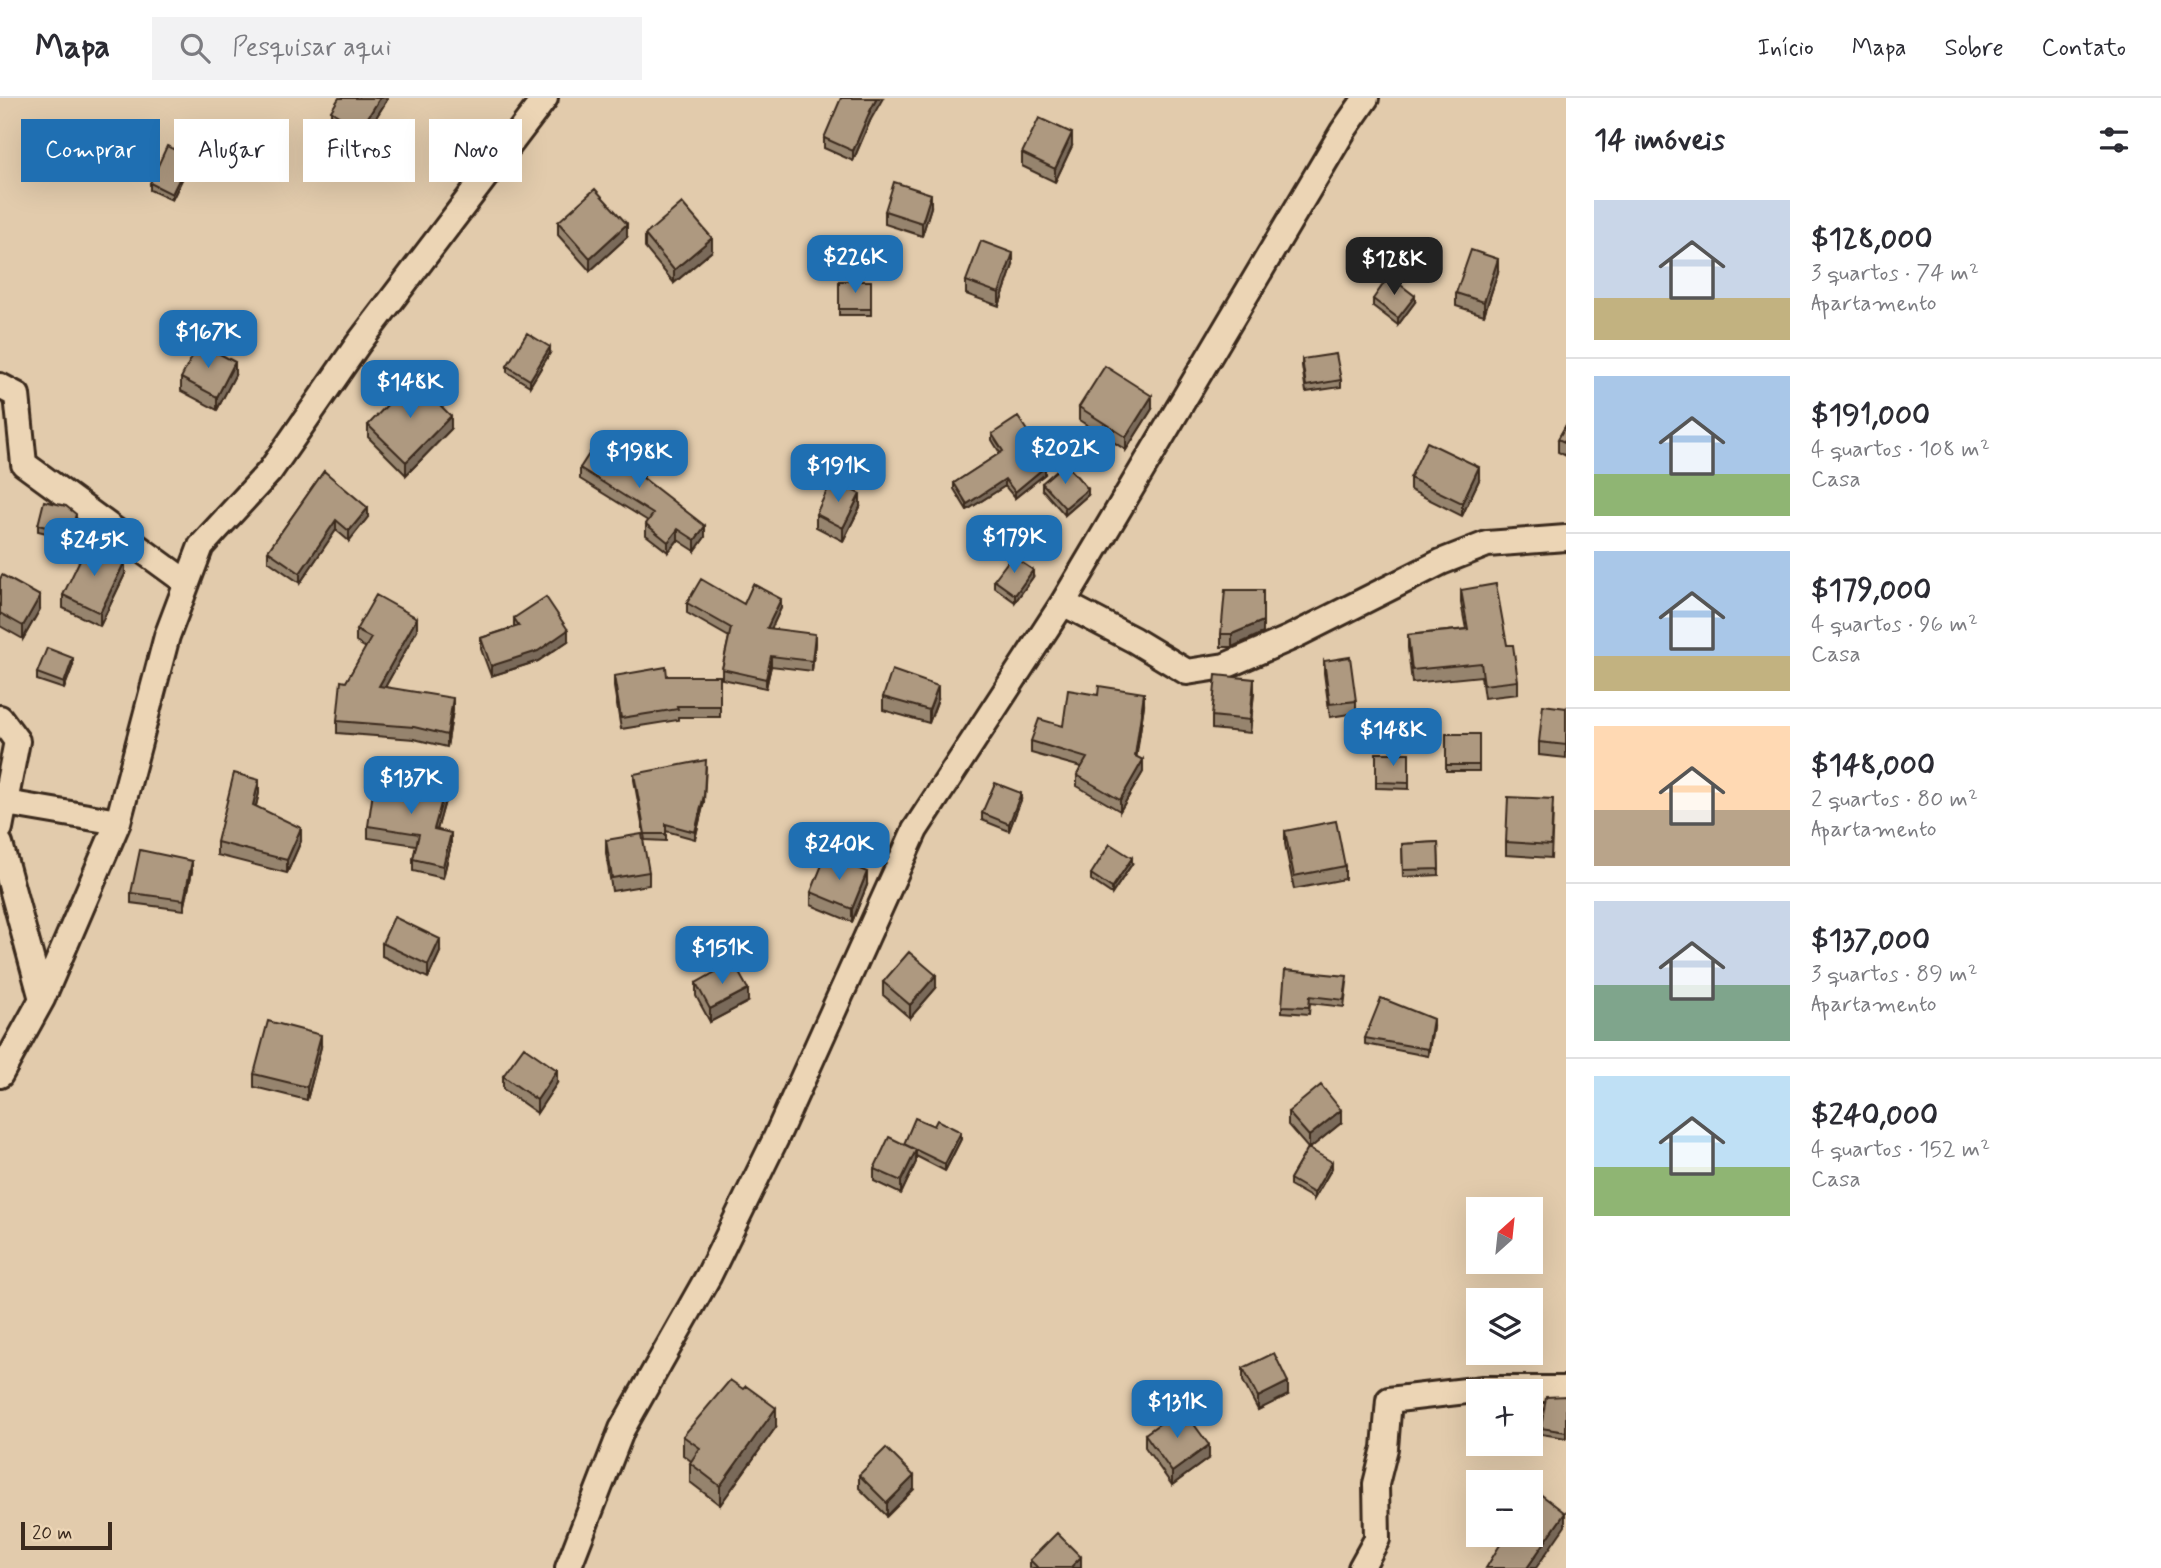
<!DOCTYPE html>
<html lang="pt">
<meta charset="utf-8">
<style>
body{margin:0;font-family:Mynerve,sans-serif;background:#f2f2f3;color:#2b2b33;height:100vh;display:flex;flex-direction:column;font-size:26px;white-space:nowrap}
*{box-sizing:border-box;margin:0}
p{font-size:23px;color:#7c7c81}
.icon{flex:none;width:38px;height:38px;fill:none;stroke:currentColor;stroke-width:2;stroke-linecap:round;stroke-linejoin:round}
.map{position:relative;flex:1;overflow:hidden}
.sheet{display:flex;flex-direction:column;background:#fff;width:595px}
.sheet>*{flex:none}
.guide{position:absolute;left:21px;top:21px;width:665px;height:63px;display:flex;gap:14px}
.needle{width:46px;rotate:27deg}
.tools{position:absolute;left:1466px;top:1099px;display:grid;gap:14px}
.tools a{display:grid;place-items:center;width:77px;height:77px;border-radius:0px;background:#fff;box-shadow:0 7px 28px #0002;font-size:35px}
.scale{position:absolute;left:21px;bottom:18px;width:91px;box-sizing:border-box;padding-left:7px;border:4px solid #3b2a1e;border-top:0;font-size:19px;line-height:24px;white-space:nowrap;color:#3b2a1e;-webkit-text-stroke:5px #ecd5b5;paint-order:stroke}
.price{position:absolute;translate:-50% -60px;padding:0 16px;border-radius:14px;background:#1f6fb2;color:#fff;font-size:23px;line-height:46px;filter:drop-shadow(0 2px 4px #0008)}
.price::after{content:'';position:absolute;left:50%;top:42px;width:21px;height:16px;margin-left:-10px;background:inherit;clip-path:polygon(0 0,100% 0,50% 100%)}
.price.current{background:#222;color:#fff}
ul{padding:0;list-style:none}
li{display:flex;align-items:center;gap:21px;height:175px;padding:0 28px}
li+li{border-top:2px solid #e1e1e2}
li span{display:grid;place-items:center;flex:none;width:196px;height:140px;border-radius:0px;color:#555}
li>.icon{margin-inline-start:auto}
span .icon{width:84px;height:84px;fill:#fffc;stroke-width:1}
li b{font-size:30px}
h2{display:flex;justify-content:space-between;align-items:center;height:84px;padding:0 28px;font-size:30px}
.tag{padding:0 24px;border-radius:0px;background:#fff;box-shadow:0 7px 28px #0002;font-size:24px;line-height:63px}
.tag.current{background:#1f6fb2;color:#fff}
header{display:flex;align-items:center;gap:42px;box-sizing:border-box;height:98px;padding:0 35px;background:#fff;border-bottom:2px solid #e1e1e2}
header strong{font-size:33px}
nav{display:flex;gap:38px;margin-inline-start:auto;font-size:24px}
.search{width:490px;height:63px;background:#f2f2f3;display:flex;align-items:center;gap:18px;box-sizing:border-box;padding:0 24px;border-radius:0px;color:#7c7c81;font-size:26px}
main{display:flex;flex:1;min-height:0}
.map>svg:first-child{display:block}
</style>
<header>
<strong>Mapa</strong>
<div class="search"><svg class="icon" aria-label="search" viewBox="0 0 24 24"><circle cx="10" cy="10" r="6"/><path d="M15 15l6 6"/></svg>Pesquisar aqui</div>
<nav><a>Início</a><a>Mapa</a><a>Sobre</a><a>Contato</a></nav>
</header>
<main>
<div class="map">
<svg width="1566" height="1470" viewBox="0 0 1566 1470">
<rect width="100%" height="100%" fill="#e2cbac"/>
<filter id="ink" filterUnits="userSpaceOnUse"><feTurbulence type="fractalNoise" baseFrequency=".0143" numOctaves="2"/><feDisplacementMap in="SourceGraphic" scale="14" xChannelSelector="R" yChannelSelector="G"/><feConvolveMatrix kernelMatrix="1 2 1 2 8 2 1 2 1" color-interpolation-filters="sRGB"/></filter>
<g filter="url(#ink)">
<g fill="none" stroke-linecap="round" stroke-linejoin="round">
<g stroke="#3b2a1e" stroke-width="30">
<path id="minor" d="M0,288l17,9 7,69 163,119
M1063,505l71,37 53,32 38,-6 65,-28 151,-76 46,-18 79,-6
M0,620l17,23 -17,87
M6,705l112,19
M0,746l42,155 -42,76
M42,901l76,-177 49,-186 34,-90 69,-75 88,-127 187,-246
M568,1470l54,-139 87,-154 66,-135 140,-310 148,-227 280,-472 23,-33
M1361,1470l16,-29 -1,-55 9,-36 4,-48 94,-11h83"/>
</g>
<use href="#minor" stroke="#ecd5b5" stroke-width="24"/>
</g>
<path fill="#96846e" stroke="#3b2a1e" stroke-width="2" d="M387,0v2l-27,43 -29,-19v-13z
M870,23l-17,40 -29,-13v-10z
M1072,48l-17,36 -33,-16v-13z
M190,65l-18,37 -22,-10v-7z
M931,109l-9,29 -37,-12v-13z
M558,124l69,15 -37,34 -32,-36z
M645,137l67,16 -38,32 -29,-35z
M1013,167l-14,41 -33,-12v-13z
M1498,174l-14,43 -28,-9v-13z
M839,183h32v34h-32z
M1373,201l42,3 -17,23 -25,-19z
M550,255l-20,33 -23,-14v-6z
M1302,261l39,21v7l-35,5 -4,-26z
M235,277l-18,35 -36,-19v-13z
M1079,309l73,2 -26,41 -47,-30z
M368,327l83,4 -45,46 -38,-38z
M1566,327v31l-8,-4v-13z
M992,336l53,40 -30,24 -10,-12 -38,24 -13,-21v-6l46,-30 -8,-13z
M580,370l64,8 -1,2 62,59 -10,14 -17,-11 -10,12 -22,-17v-11l2,-3 -68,-42z
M324,373l44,46 -19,24 -13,-11 -36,53 -32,-22v-10z
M1410,380l69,2 -17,36 -52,-26z
M1042,385l46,12 -23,20 -23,-26z
M860,409l-17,34 -27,-14v-13z
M76,422l-5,19 -33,-8v-6z
M125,476l-25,52 -37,-18v-13z
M1033,479l-18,25 -21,-15v-7z
M0,481l40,30 -17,30 -23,-13z
M1461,492l46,55 11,36v13l-34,4 -3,-22 -69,7 -4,-35v-13l58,-6 -5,-26z
M687,505l57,1 37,4 -10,21 44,14 -3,28 -41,-5 -5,22 -44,-9v-10l7,-32 -42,-24z
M514,520l54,23 -30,20 -47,15 -10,-27v-11l33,-11z
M356,532h61l-32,57 68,23 -6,37 -33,-8 -77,-6v-12l9,-39 20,-34 -10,-6z
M1263,535l-31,14h-11v-13z
M1324,563l32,40v12l-26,4 -6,-44z
M73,567l-9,24 -27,-9v-7z
M614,578h106v41h-42v3l-57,9 -7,-42z
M1254,594l-4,41 -38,-4v-13z
M883,599l55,2 -9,24 -46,-13z
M1144,607l-8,52 7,15 -23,39 -43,-25v-11l4,-8 -50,-14v-12l32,-15z
M1566,610v50l-27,-3v-13z
M1446,636h33v37h-33z
M1376,655h33v36l-33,-1z
M634,676l70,28 -9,37 -29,-8v10l-21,-1 -11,-60z
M259,695l-3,13 45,35 -14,32 -70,-18v-13z
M1021,702l-12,31 -27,-11v-7z
M445,703l-8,29 14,15 -8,33 -30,-7v-12l3,-14 -48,-7v-12z
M1553,714l-2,46 -45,-3v-13z
M1285,733l60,35v13l-51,10 -9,-45z
M606,742l43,32v13l-37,6 -6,-38z
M1438,744l1,33 -36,2 -1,-33z
M1132,766l-20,30 -21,-14v-6z
M192,773l-8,39 -53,-7v-10z
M867,787l-15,37 -41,-17v-13z
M382,845l58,9 -12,26 -46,-22z
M883,884l53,6 -26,30 -27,-23z
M696,885l52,19 -38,20 -14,-26z
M1347,885l-3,24 -34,-4 -1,11 -27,-2v-6z
M1433,928l-5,30 -63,-12v-6z
M321,949l-14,53 -53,-13v-13z
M503,978l54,7 -20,30 -34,-24z
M1288,1014l53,11 -32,26 23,19 -18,31 -24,-14v-6l18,-31 -20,-23z
M961,1041l-16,32 -29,-15v6l-15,32 -27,-13v-12l30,-25z
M1479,1206v49h25l-1,7 -33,-3v-13z
M1243,1270l45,27 -30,15 -15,-29z
M1566,1298v42l-25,-4v-6z
M776,1329l-56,78 -30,-23v-19l1,-2 -8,-6v-19z
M1145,1336l64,24 -37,27 -27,-38z
M859,1377l55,14 -27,27 -28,-28z
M1030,1462l51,8h-51z"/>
<path fill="#7a6b5a" stroke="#3b2a1e" stroke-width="2" d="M380,0h7v2l-27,43v-13z
M877,0h6l-13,23 -17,40v-10l17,-40z
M1072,35v13l-17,36v-13z
M190,59v6l-18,37v-6z
M931,96v13l-9,29v-13z
M627,126v13l-37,34v-13z
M712,140v13l-38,32v-13z
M1013,155v12l-14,41v-13z
M1498,161v13l-14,43v-13z
M1415,198v6l-17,23v-7z
M550,249v6l-20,33v-6z
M235,264v13l-18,35v-13z
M1152,298v13l-26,41v-13z
M451,318v13l-45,46v-13z
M644,367v11l-6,9v-11z
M1045,369v7l-30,24v-6z
M1479,369v13l-17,36v-13z
M1005,381v7l-38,24v-6z
M1088,391v6l-23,20v-7z
M860,396v13l-17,34v-13z
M368,410v9l-19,24v-10z
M76,416v6l-5,19v-6z
M336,422v10l-36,53v-10z
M705,428v11l-10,14v-11z
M678,431v11l-10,12v-10z
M125,463v13l-25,52v-13z
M1033,472v7l-18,25v-7z
M40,498v13l-17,30v-13z
M781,501v9l-14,30v-10z
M417,520v12l-38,68v-12z
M1263,523v12l-31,14v-13z
M568,532v11l-30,20 -47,15v-10z
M815,536v9l-3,28v-10z
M771,558v10l-5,22v-9z
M73,560v7l-9,24v-6z
M1254,581v13l-4,41v-13z
M938,588v13l-9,24v-13z
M1144,595v12l-9,62v-11z
M453,600v12l-6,37v-12z
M1143,662v12l-23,39v-11z
M706,668l-2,36 -9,37v-7z
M259,682v13l-6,25v-13z
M445,691v12l-11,40v-12z
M1021,695v7l-12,31v-7z
M301,730v13l-14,32v-13z
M451,735v12l-8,33v-12z
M1132,760v6l-20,30v-6z
M192,763v10l-8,39v-10z
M867,774v13l-15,37v-13z
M440,841v13l-12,26v-13z
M936,877v13l-26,30v-13z
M748,891v13l-38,20v-13z
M1433,921v7l-5,30v-7z
M321,937v12l-14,53v-13z
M557,972v13l-20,30v-13z
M1341,1012v13l-32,26v-13z
M961,1034v7l-16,32v-7z
M916,1052v12l-15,32v-13z
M1332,1064v6l-18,31v-6z
M1288,1284v13l-30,15v-13z
M776,1310v19l-56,78v-19z
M1209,1347v13l-37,27v-13z
M914,1378v13l-27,27v-13z
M1565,1415v13l-29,42h-9z
M1081,1459v11h-11z"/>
<path fill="#ae9980" stroke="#3b2a1e" stroke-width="2" d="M339,0h41l-20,32 -29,-19z
M841,0h36l-7,13 -17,40 -29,-13z
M1039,20l33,15 -17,36 -33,-16z
M167,48l23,11 -18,37 -22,-11z
M894,84l37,12 -9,29 -37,-12z
M595,91l32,35 -37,34 -32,-36z
M682,105l30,35 -38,32 -29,-35z
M981,143l32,12 -14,40 -33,-12z
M1471,152l27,9 -14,43 -28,-9z
M1389,178l26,20 -17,22 -25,-19z
M839,183h32v28h-32z
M527,235l23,14 -20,33 -23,-14z
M199,245l36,19 -18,35 -36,-19z
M1336,256l5,26 -35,6 -4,-27z
M1105,268l47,30 -26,41 -47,-30z
M413,280l38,38 -45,46 -38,-37z
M1018,319l27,41v9l-30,25 -10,-13 -38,25 -13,-21 49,-32 -11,-17z
M1566,327v18l-8,-4z
M600,339l44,28 -6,9 67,52 -10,14 -17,-11 -10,13 -22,-18 7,-10 -73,-46z
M1427,344l52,25 -17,36 -52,-25z
M1065,365l23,26 -23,19 -23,-25z
M324,373l44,37 -19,23 -13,-11 -36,53 -32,-22z
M832,382l28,14 -17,34 -27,-14z
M44,403l22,5 10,8 -5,19 -33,-8z
M88,445l37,18 -25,52 -37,-18z
M1012,458l21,14 -18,25 -21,-15z
M2,477l38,21 -17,30 -23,-13v-34z
M701,481l43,25 9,-20 28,15 -14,29 48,6 -3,27 -41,-5 -5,23 -44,-10 9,-41 -44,-25z
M1496,486l11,61h6l5,36 -34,4 -3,-22 -69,7 -4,-35 60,-6 -7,-39z
M1225,492h38v31l-31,13h-11z
M376,497l41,23 -38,68 74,12 -6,37 -33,-8 -77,-6 4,-40 5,1 25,-44 -15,-8z
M546,499l22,33 -30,21 -47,15 -10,-28 38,-12 -5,-8z
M47,550l26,10 -9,25 -27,-10z
M1350,559l6,44 -26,3 -6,-43z
M666,569l1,9h53v30h-43l1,3 -57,9 -7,-42z
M892,572l46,16 -9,24 -46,-13z
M1216,577l38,4 -4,41 -38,-4z
M1099,588l45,7 -9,63 8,4 -23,40 -43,-25 10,-17 -56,-17 8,-22 24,7 5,-36 30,5z
M1543,607l23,3v37l-27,-3z
M1446,636h33v31h-33z
M1376,655h33v30l-33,-1z
M706,662l-2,35 -9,37 -29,-8v10h-21l-11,-60z
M234,675l25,7 -6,25 48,23 -14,32 -70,-18z
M375,681l70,10 -11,40 17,4 -8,33 -30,-7 6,-25 -51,-8z
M995,685l26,10 -12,31 -27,-11z
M1508,699l45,2 -2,46 -45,-3z
M1336,723l9,45 -51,10 -9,-45z
M642,736l7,38 -37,6 -6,-38z
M1438,744l1,27 -36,1 -1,-26z
M1110,746l22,14 -20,30 -21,-14z
M140,752l52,11 -8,39 -53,-7z
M826,757l41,17 -15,37 -41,-17z
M394,819l46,22 -12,26 -46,-22z
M909,854l27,23 -26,30 -27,-23z
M733,864l15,27 -38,20 -14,-26z
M1285,872l62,6 -3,24 -34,-4 -1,11 -27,-1z
M1381,900l52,21 -5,30 -63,-11z
M268,923l53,14 -14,52 -53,-13z
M524,949l33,23 -20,30 -34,-24z
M1321,987l20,25 -32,26 -21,-24z
M915,1020l19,8 3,-6 24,12 -16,32 -41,-20z
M889,1039l27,13 -15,31 -27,-12z
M1308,1050l24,14 -18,31 -24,-14z
M1474,1205l5,1v41l-9,-1z
M1274,1255l14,29 -30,15 -15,-29z
M730,1282l13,9 3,-3 30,22 -56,78 -30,-23 10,-15 -17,-12z
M1566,1298v36l-25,-4 5,-31z
M1182,1310l27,37 -37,27 -27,-38z
M886,1350l28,28 -27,27 -28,-28z
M1539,1395l26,20 -38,55h-41l20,-33h25v-32z
M1057,1435l24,24 -11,11h-32l-8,-8z"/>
</g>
</svg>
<div class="tools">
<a><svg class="needle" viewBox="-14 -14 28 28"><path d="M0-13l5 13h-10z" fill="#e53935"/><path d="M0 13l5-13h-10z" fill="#7c7c81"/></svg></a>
<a><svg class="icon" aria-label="layers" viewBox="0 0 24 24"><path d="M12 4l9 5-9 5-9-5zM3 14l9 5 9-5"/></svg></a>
<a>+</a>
<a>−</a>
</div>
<div class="scale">20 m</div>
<b class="price" style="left:855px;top:197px">$226K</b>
<b class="price current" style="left:1394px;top:199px">$128K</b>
<b class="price" style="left:208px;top:272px">$167K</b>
<b class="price" style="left:410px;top:322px">$148K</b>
<b class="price" style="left:1065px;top:388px">$202K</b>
<b class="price" style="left:639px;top:392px">$198K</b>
<b class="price" style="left:838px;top:406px">$191K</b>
<b class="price" style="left:1014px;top:477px">$179K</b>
<b class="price" style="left:94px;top:480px">$245K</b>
<b class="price" style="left:1393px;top:670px">$148K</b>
<b class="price" style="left:411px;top:718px">$137K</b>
<b class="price" style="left:839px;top:784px">$240K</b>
<b class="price" style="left:722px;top:888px">$151K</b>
<b class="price" style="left:1177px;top:1342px">$131K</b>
<div class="guide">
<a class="tag current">Comprar</a>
<a class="tag">Alugar</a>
<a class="tag">Filtros</a>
<a class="tag">Novo</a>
</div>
</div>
<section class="sheet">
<h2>14 imóveis<svg class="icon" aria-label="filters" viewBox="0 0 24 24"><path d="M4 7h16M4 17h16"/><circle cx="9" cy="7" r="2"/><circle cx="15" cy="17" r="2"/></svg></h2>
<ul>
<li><span style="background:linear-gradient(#c9d6e8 70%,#c2b280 0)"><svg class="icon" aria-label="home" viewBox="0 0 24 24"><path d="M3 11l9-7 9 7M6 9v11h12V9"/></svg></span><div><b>$128,000</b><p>3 quartos · 74 m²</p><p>Apartamento</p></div></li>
<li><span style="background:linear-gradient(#a9c7e8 70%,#8fb573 0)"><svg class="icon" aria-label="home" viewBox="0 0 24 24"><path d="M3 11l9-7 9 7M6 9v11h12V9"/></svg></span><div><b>$191,000</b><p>4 quartos · 108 m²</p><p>Casa</p></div></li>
<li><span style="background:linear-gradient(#a9c7e8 75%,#c2b280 0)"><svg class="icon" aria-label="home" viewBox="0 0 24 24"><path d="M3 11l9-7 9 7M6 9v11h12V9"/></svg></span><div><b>$179,000</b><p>4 quartos · 96 m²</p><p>Casa</p></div></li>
<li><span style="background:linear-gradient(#ffd9b3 60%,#b9a48a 0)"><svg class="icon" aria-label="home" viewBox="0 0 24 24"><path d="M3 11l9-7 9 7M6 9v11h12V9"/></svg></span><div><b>$148,000</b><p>2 quartos · 80 m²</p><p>Apartamento</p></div></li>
<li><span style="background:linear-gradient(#c9d6e8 60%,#7fa58c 0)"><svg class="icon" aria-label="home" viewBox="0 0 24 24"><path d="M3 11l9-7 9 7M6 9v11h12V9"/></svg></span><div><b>$137,000</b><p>3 quartos · 89 m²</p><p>Apartamento</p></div></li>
<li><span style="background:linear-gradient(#bfe0f5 65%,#8fb573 0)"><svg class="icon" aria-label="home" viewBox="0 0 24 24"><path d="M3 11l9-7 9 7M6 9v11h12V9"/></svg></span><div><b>$240,000</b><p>4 quartos · 152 m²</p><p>Casa</p></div></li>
</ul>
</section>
</main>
